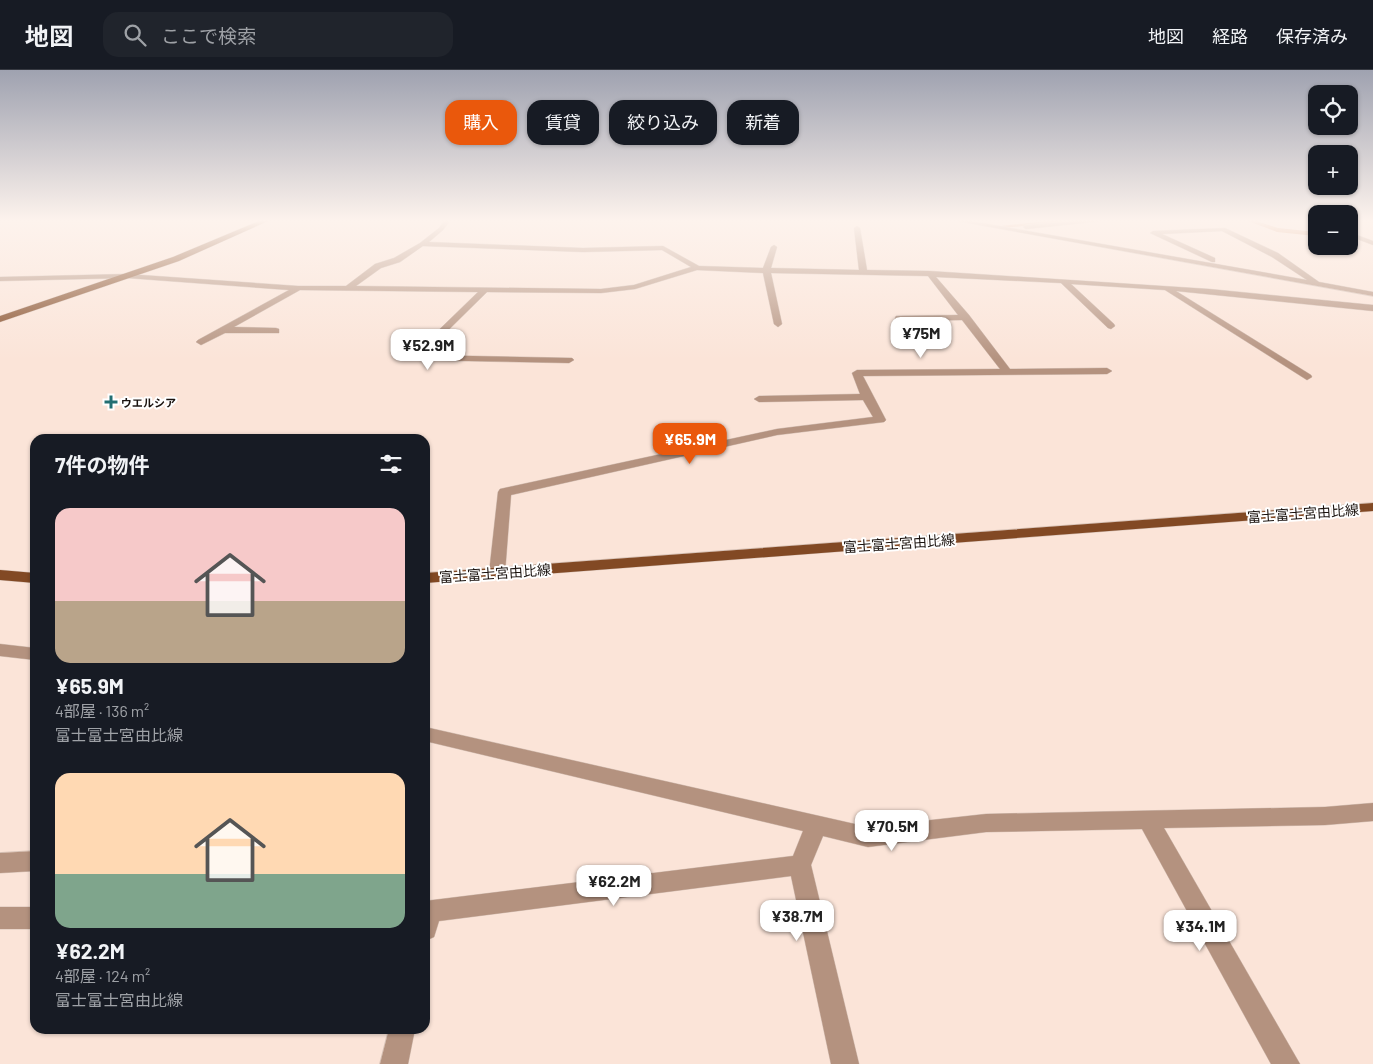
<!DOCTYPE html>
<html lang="ja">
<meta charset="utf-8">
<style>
body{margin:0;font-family:Barlow,"Noto Sans JP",sans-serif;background:#20242c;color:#f1f3f6;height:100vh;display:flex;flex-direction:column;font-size:19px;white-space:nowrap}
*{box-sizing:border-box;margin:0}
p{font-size:16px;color:#9ea1a6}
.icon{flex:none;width:28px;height:28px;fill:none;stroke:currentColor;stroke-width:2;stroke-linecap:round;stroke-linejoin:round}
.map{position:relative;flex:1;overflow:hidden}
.details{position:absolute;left:30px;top:364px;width:400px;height:600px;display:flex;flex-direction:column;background:#171b24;border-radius:15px;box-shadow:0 1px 4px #0004}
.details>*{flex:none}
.guide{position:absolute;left:445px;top:30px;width:475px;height:45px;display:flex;gap:10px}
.buttons{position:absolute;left:1308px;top:15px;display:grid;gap:10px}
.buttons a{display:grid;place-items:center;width:50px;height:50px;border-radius:10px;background:#171b24;box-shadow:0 1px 4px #0004;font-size:25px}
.price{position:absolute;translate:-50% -42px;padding:0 11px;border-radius:10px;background:#fff;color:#222;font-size:16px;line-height:32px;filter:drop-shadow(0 1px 2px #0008)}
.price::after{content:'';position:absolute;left:50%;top:30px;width:15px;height:11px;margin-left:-8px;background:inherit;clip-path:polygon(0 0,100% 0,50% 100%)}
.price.active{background:#ea580c;color:#fff}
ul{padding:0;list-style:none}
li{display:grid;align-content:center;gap:10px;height:265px;padding:0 25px}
li span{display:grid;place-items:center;height:155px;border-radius:15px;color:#555}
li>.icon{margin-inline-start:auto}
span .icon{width:90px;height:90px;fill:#fffc;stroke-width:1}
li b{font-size:21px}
h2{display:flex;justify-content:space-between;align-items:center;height:60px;padding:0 25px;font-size:21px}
.pill{padding:0 18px;border-radius:15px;background:#171b24;box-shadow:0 1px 4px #0004;font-size:18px;line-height:45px}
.pill.active{background:#ea580c;color:#fff}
header{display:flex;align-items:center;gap:30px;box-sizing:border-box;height:70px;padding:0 25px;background:#171b24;border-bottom:1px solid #363941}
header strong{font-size:24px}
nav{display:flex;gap:28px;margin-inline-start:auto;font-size:18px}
.search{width:350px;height:45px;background:#20242c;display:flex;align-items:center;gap:12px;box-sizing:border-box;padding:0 18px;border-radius:15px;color:#9ea1a6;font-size:19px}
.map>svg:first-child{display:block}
</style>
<header>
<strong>地図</strong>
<div class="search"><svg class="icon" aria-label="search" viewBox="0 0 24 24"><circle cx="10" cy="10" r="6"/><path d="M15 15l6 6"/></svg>ここで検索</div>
<nav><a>地図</a><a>経路</a><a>保存済み</a></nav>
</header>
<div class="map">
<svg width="1373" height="994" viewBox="0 0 1373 994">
<rect width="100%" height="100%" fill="#fbe4d8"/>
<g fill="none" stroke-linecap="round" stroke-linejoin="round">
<path fill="#d3885b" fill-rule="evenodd" d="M1047,151h25l-69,7 -3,-2z
M1248,151h8l22,7 38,4v4l-39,-4z"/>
<g stroke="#d7c3b8" stroke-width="1">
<path id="street" d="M444,151h6l-7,9 -14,12 154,6 80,-2 36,20 64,2 8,-21 3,-2 3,2 -6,21 88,2 -5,-42 3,-2 3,2 7,42 62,1 280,18 164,16v6l-197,-20 135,84 1,2 -5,3 -142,-90 -94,-6 43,40 1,2 -4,3 -3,-1 -47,-45 -125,-6 33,38 41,54 97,-1 5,3 -5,3 -244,2 23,44 -2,2 -107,13 -266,60 -6,78 -3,3h-10l-3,-3 9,-81 2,-3 277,-60 96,-12 -10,-17 -104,2 -5,-3 5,-3 101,-2 -8,-21 5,-3 143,-1 -38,-49 -58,1 7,22 -5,3 -3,-1 -8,-27 1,-2 62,-1 -30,-39 -157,-3 11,51 -4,3 -4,-3 -11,-51 -66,-3 -62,19 -34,4 -114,-1 -64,63 149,3 2,2 -5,3 -157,-3v-4l66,-64 -178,-2 -66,37 42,1 3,1v4h-54l-24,12 -5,-3 2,-2 91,-50 -162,-12 -127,3v-4l127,-3 171,12h48l29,-22 19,-6 26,-15 19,-15zM423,176l160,6 79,-2 29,17 -57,18 -33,4 -245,-3 25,-18 19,-6z
M957,151h14l336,59 -35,-23 -50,-26 -60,3 53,24v4h-3l-62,-29 3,-2 72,-3 53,25 41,29 54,10v4z
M1075,151h27l-76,8 -3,-2 3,-2z
M1308,151h8v4z
M1349,162l24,9v4l-24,-9z
M0,574l35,4v12l-35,-4z
M425,657l443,100 118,-13 339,-7 48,-4v18l-48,4 -161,3 136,236h-29l-129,-235 -156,3 -118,15 -45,-11 -12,29 48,199h-28l-40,-188 -352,45 -5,16 -9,4v-40l368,-45 10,-25 -378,-90z
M35,781v20l-35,2v-20z
M0,837h35v22h-35z
M389,959h26l-7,35h-28z"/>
</g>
<g stroke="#d7c3b8" stroke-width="1">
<path id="primary" d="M259,151h9l-89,40 -179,61v-6l173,-59z
M1373,433v8l-948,72v-10z
M0,500l35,3v10l-35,-3z"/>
</g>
<use href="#street" fill="#b4927f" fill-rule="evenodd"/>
<use href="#primary" fill="#824924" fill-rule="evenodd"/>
</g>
<linearGradient id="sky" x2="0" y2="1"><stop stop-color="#9fa2b0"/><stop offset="0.52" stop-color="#fdf3ed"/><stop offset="1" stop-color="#fdf3ed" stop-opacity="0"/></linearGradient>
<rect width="1373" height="290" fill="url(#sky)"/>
<path fill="#226e72" stroke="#fff" stroke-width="2" d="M108.5 324.5h5v5h5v5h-5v5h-5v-5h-5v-5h5z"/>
<g text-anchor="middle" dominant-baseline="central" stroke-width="4" stroke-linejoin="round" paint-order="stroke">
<g font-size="11" font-weight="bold" fill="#1b130f" stroke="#fff" text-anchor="start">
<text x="121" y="332">ウエルシア</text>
</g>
<g font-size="14" fill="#1b130f" stroke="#fff">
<text transform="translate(1303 443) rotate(-4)">富士富士宮由比線</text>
<text transform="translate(899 473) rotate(-4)">富士富士宮由比線</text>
<text transform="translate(495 503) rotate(-4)">富士富士宮由比線</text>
</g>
</g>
</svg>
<div class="buttons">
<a><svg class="icon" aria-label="locate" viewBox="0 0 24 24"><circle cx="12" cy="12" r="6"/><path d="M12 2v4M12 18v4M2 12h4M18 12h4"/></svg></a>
<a>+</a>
<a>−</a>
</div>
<b class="price" style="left:921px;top:289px">¥75M</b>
<b class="price" style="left:428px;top:301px">¥52.9M</b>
<b class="price active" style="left:690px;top:395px">¥65.9M</b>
<b class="price" style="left:892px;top:782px">¥70.5M</b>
<b class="price" style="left:614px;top:837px">¥62.2M</b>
<b class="price" style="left:797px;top:872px">¥38.7M</b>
<b class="price" style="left:1200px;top:882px">¥34.1M</b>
<div class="guide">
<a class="pill active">購入</a>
<a class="pill">賃貸</a>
<a class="pill">絞り込み</a>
<a class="pill">新着</a>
</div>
<section class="details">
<h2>7件の物件<svg class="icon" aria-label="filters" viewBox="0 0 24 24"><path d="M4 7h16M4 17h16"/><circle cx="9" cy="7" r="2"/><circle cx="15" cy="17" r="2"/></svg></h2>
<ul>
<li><span style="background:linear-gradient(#f6c9c9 60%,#b9a48a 0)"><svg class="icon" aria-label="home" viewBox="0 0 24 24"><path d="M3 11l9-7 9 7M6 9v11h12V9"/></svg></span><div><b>¥65.9M</b><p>4部屋 · 136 m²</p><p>富士富士宮由比線</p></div></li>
<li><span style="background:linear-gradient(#ffd9b3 65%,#7fa58c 0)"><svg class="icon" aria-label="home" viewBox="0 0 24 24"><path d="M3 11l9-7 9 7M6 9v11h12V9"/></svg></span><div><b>¥62.2M</b><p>4部屋 · 124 m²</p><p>富士富士宮由比線</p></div></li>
</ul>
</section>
</div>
